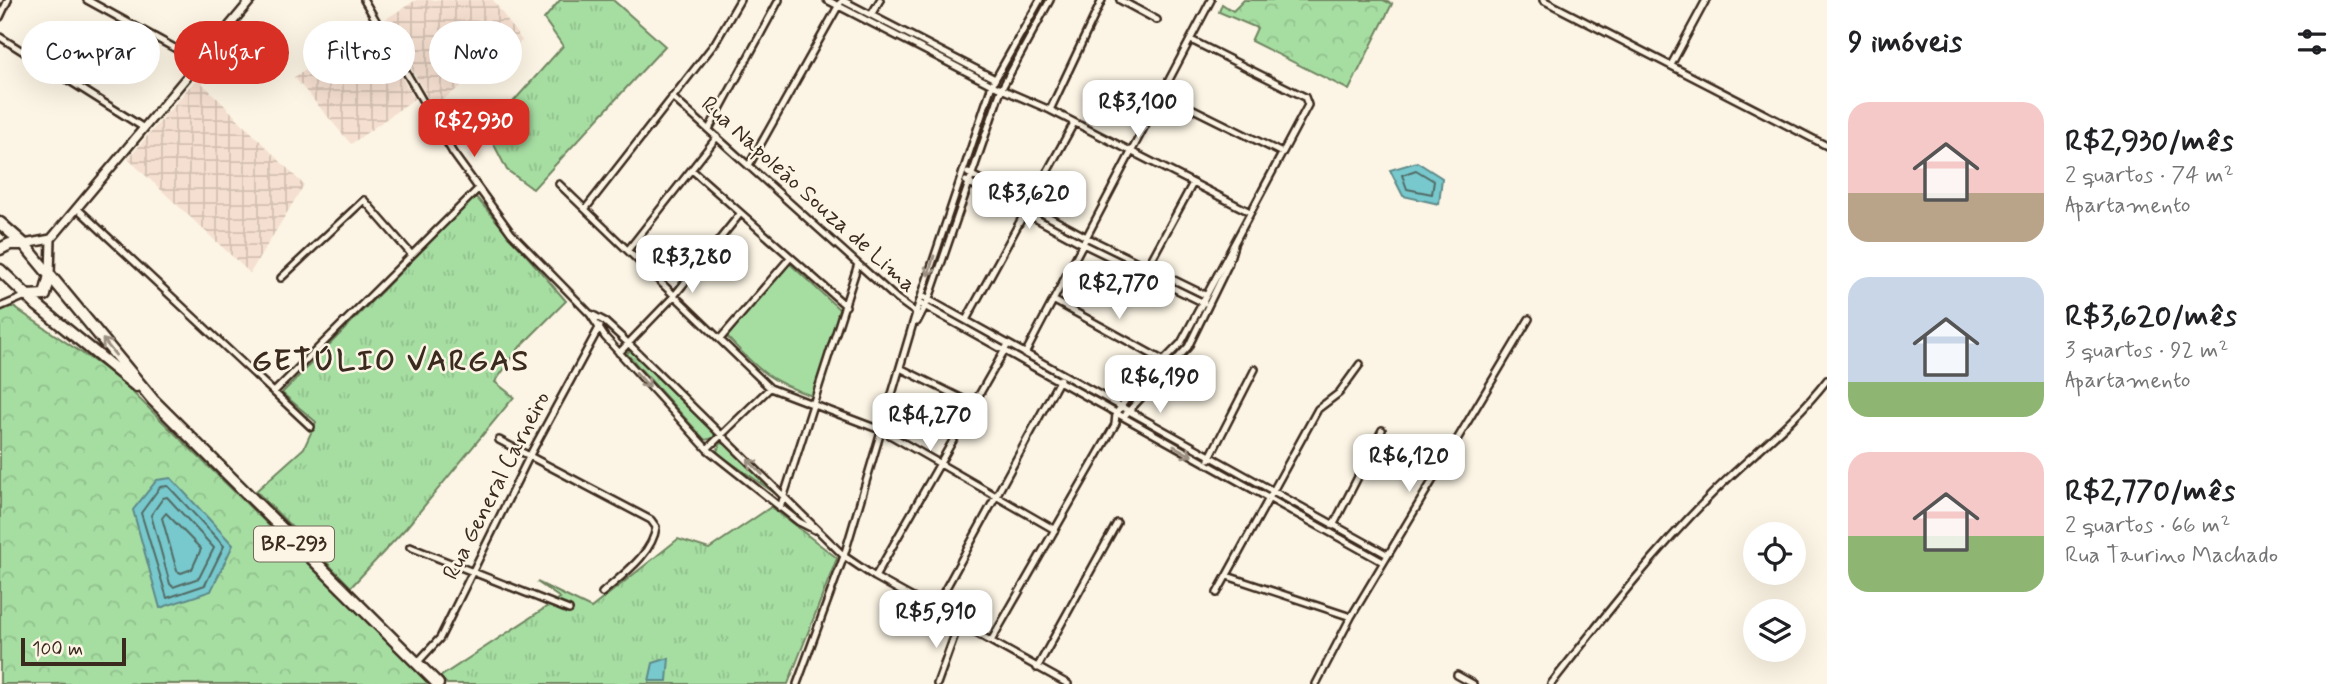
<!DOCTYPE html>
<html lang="pt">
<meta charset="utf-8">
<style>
body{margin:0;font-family:Mynerve,sans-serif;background:#f2f2f2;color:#202124;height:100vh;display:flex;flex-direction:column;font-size:26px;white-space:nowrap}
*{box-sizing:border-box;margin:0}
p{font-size:23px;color:#757577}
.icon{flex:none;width:38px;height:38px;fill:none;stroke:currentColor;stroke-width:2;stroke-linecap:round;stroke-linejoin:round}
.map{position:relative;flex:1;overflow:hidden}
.side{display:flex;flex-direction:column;background:#fff;width:525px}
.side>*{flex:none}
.hud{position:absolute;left:21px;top:21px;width:665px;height:63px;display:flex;gap:14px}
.controls{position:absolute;left:1743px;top:522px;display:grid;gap:14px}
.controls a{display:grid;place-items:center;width:63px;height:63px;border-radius:50%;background:#fff;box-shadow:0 7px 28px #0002;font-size:35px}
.scale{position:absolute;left:21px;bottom:18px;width:105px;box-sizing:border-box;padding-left:7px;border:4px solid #3b2a1e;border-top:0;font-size:19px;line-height:24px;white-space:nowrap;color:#3b2a1e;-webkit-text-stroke:5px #fcf5e5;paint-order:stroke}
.price{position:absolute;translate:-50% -60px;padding:0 16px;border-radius:14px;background:#fff;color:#222;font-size:23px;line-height:46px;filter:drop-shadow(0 2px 4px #0008)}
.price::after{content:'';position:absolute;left:50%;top:42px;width:21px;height:16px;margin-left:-10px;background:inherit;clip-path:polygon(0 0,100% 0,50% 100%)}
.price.current{background:#d93025;color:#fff}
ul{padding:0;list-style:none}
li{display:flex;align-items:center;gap:21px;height:175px;padding:0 21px}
li span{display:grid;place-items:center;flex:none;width:196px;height:140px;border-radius:21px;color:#555}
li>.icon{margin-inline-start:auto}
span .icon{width:84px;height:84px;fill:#fffc;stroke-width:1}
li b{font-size:30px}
h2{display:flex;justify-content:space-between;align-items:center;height:84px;padding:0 21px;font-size:30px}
.chip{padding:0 24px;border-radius:32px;background:#fff;box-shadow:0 7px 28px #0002;font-size:24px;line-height:63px}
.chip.current{background:#d93025;color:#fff}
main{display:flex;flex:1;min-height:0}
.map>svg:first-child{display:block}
</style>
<main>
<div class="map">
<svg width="1827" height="684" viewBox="0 0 1827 684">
<defs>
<pattern id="industrial-grid" width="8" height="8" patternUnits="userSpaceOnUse" patternTransform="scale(1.75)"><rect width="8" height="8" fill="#f5dfd0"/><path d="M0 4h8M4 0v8" fill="none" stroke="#d3c0b2"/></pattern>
<pattern id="grass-tufts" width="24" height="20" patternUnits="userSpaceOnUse" patternTransform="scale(1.75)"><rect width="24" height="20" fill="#a6dea2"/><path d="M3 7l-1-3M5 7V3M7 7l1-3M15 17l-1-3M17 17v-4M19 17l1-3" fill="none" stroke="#90bf8b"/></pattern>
<pattern id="forest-crowns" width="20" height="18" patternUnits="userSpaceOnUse" patternTransform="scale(1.75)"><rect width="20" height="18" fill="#a6dea2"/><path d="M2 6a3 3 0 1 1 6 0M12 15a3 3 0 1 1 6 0" fill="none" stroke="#90bf8b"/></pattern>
</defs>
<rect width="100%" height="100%" fill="#fcf5e5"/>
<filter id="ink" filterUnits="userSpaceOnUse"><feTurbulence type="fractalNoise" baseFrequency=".0143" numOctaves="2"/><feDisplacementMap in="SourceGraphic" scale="14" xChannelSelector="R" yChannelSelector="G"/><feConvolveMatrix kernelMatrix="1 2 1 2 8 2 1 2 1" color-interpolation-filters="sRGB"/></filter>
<g filter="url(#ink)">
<path fill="url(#industrial-grid)" d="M416,0h77l29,41 -89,66 -49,-87z
M375,31l39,68 -63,45 -57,-67z
M197,78l107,107 -54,88 -122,-114z"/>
<path fill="url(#grass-tufts)" stroke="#708460" stroke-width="2" d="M560,0h53l52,46 -132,143 -26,-19 -20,-39 76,-85 -19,-27z
M475,196l91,105 -46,46 -25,35 19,15 -108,131 -55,59 -95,-96 48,-43 12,-26 -34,-29z
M630,349l84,82v7l-9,2 -78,-86z
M721,443l5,1 53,52 -59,-41 -3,-4z
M771,507l66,51 -49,126h-341l-7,-7 120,-79 -23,-16 54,26 87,-69 31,10z"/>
<path fill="url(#forest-crowns)" stroke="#708460" stroke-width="2" d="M1244,0h139l9,4 -43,86 -98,-49 6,-13 -38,-16 3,-8 11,7z
M4,304l11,4 101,68 315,308h-431v-376z"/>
<path fill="#a6dea2" stroke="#708460" stroke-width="2" d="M789,263l51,47 -28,86c-45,-16 -52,-25 -85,-59z"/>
<path fill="#77c9ce" stroke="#5f8988" stroke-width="2" d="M1417,162l25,16 -3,26 -36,-8 -13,-26z
M171,478l62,67 -22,46 -51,17 -27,-98 24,-30z
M669,658l-2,23h-18l4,-18z"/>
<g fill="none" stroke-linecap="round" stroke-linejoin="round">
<path stroke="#536a64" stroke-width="2" d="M1416,170l18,11 -2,13 -25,-5 -5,-14z
M168,486l56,60 -19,39 -38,13 -26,-85 19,-26z
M167,497l47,51 -15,30 -26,9 -3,-3 -19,-69 12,-17z
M166,513l35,36 -9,20 -11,4 -4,-2 -15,-53z"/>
<g stroke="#3b2a1e" stroke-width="10">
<path id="minor" d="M87,0l113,62
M364,0l89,153 58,80 79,81 15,23 102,112 92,73 16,8
M827,0l165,85 58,25 200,102
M842,0l153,79
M1120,0l37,20
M1543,0l284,146
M871,15l9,-15
M0,17l8,-17
M0,37l144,91
M1671,65l35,-65
M1163,94l119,59
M672,97l225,202 22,16
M1050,110l52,-110
M709,129l70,-129
M749,165l91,-162
M692,170l154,136
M968,173l118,64 119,58
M966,181l117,63 121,59
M559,184l211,204 113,43 172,99
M77,208l234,219
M586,208l129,-165 25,-43
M628,250l89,-113
M1147,268l46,-85
M281,278l83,-78 47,54
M922,296l466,259
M1053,300l111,61
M919,303l464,259
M0,307l26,-11
M591,314l13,7 24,22 216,213 31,21 193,107
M966,320l108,-197
M917,322l12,-23 72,-209 49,-90
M720,339l69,-80
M619,353l55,-57 66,-82
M1025,354l186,-354
M902,369l71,35
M274,392l204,-203
M1126,414l62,-67 40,-82 6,-20
M1115,424l1,-10 11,-16 54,-55 127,-238 -3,-8 -114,-57
M499,440l152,80 5,7c-3,27 -35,49 -54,66
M707,449l63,-61
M1209,459l46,-90
M780,508l78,-244
M1333,526l49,-96
M410,547l159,63
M1227,576l124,41
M875,577l132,-231
M1217,593l101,-184 21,-16 21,-29
M934,610l126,-231
M991,641l125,-218
M417,663l23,-25 90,-183 70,-129
M1037,668l80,-145
M1457,675l16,9
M797,684l47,-128 75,-253 73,-218 48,-85
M937,684l22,-61
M1316,684l35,-67 178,-298
M1551,684c52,-66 103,-132 162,-191 38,-38 81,-70 114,-113"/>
</g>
<g stroke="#3b2a1e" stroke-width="12">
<path id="tertiary" d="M24,244l27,-5 200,-239
M50,275l1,-36"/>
</g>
<g stroke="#3b2a1e" stroke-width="15">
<path id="trunk" d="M0,223l24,21 129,156 285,284
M0,249l10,-5h14
M0,270l38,36 98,80
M27,296l18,-1 5,-20"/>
</g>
<use href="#minor" stroke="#fcf5e5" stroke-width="5"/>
<use href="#tertiary" stroke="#fcf5e5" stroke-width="7"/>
<use href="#trunk" stroke="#fcf5e5" stroke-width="10"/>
</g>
<defs><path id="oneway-shaft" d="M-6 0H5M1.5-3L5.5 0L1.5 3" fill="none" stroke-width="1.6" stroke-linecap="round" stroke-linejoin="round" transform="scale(1.75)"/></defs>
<g stroke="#9c9082">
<use href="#oneway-shaft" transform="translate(931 266) rotate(107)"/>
<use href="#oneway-shaft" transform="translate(109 347) rotate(-129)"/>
<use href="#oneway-shaft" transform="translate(643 380) rotate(48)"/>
<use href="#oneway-shaft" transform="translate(1183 451) rotate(29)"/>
<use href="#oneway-shaft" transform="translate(755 467) rotate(-135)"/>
</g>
</g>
<g text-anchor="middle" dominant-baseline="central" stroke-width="5" stroke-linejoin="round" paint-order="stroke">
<rect fill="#fcf5e5" stroke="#75675a" stroke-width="2" x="254" y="526.5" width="80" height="35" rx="5"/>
<g font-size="21" font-weight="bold" fill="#3b2a1e">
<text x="294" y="544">BR-293</text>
</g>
<g font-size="23" fill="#3b2a1e" stroke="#fcf5e5">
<text transform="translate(808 195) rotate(42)">Rua Napoleão Souza de Lima</text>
<text transform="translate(497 486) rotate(-63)">Rua General Carneiro</text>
</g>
<g font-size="30" font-weight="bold" letter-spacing="2" fill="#3b2a1e" stroke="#fcf5e5">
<text x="391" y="361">GETÚLIO VARGAS</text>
</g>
</g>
</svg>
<div class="controls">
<a><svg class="icon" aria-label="locate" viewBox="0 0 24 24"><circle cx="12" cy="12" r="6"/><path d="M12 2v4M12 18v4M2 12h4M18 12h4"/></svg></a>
<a><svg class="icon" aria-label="layers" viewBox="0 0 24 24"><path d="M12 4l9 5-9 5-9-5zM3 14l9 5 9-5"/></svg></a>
</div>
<div class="scale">100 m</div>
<b class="price" style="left:1138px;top:140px">R$3,100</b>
<b class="price current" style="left:474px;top:159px">R$2,930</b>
<b class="price" style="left:1029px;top:231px">R$3,620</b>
<b class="price" style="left:692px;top:295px">R$3,280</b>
<b class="price" style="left:1119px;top:321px">R$2,770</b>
<b class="price" style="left:1160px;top:415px">R$6,190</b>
<b class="price" style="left:930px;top:453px">R$4,270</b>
<b class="price" style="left:1409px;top:494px">R$6,120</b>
<b class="price" style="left:936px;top:650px">R$5,910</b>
<div class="hud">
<a class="chip">Comprar</a>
<a class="chip current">Alugar</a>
<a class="chip">Filtros</a>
<a class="chip">Novo</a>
</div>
</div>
<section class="side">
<h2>9 imóveis<svg class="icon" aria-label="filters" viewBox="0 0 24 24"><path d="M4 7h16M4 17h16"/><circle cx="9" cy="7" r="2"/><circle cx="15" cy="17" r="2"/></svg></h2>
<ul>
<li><span style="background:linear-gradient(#f6c9c9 65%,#b9a48a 0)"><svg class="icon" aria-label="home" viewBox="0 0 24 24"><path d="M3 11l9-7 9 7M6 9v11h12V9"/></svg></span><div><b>R$2,930/mês</b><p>2 quartos · 74 m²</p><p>Apartamento</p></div></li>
<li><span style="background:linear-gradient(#c9d6e8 75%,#8fb573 0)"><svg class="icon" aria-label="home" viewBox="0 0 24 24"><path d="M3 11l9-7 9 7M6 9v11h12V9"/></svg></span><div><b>R$3,620/mês</b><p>3 quartos · 92 m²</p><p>Apartamento</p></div></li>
<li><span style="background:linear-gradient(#f6c9c9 60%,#8fb573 0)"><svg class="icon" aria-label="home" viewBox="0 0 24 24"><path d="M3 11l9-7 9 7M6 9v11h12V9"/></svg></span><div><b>R$2,770/mês</b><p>2 quartos · 66 m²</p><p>Rua Taurino Machado</p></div></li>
</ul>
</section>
</main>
